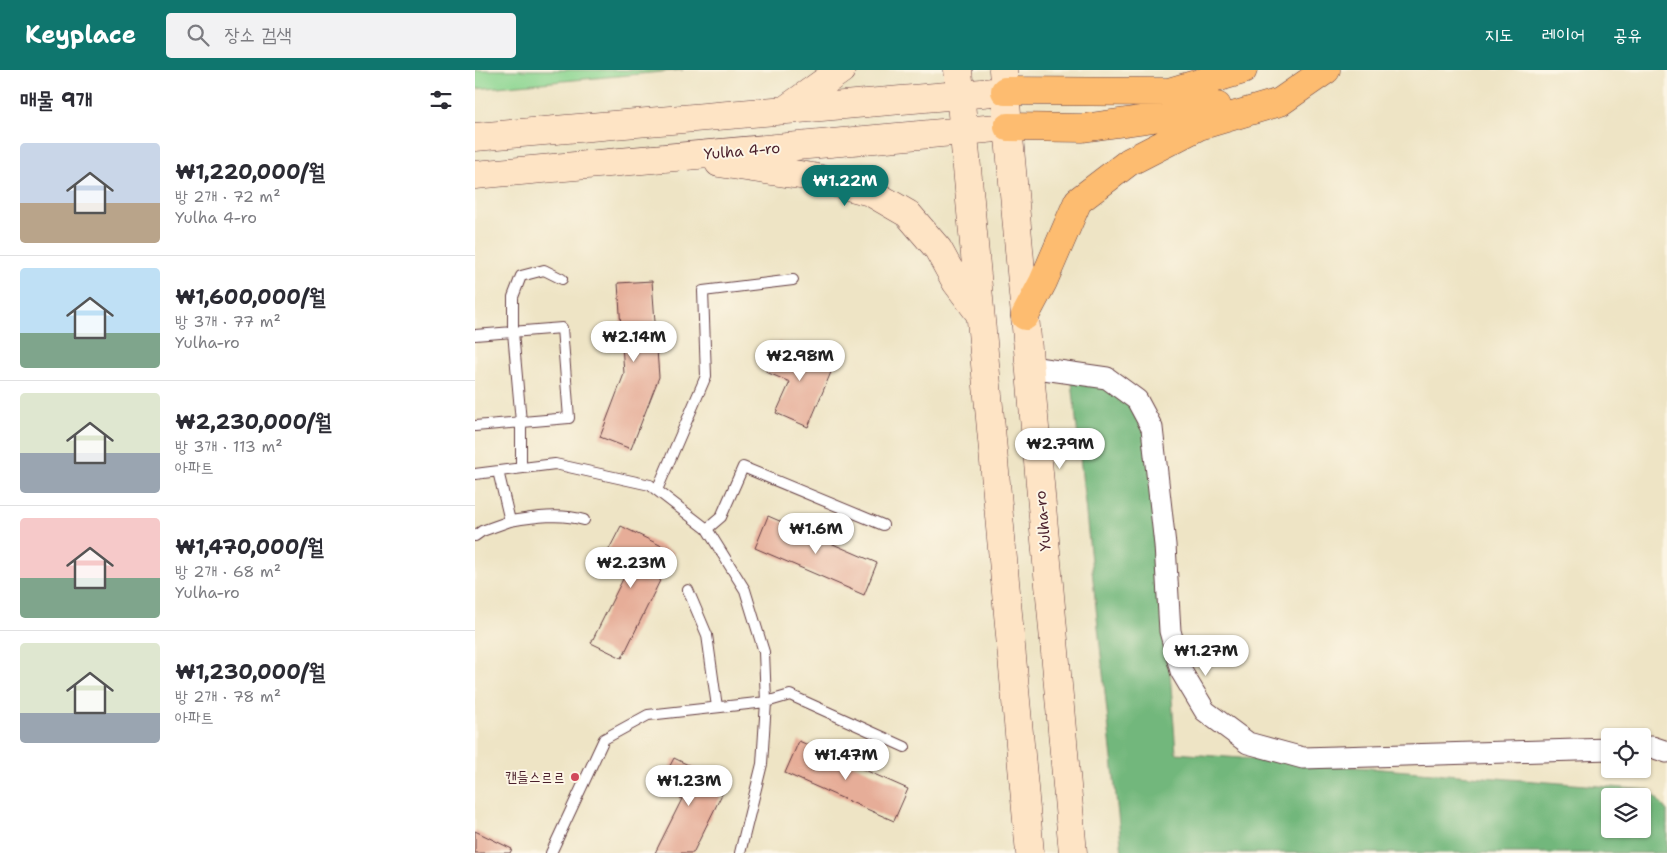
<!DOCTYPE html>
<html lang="ko">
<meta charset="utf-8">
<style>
body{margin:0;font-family:"Shantell Sans","Poor Story",sans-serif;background:#f2f2f3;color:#2b2b33;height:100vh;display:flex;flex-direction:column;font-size:19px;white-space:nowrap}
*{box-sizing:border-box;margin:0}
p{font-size:16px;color:#7c7c81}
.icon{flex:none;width:28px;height:28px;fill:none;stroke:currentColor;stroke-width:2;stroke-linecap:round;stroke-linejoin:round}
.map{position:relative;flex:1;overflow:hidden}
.drawer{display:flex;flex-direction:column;background:#fff;width:475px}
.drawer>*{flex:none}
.fabs{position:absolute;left:1126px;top:658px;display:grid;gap:10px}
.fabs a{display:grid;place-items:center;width:50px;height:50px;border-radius:5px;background:#fff;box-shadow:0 1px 4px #0004;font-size:25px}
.price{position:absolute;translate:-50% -42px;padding:0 11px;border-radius:18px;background:#fff;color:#222;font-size:16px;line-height:32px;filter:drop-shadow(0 1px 2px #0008)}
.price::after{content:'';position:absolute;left:50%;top:30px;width:15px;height:11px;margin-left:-8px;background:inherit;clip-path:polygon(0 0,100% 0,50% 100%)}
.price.on{background:#0f766e;color:#fff}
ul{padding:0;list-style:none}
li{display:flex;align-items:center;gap:15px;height:125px;padding:0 20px}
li+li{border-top:1px solid #e1e1e2}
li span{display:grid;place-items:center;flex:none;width:140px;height:100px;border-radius:5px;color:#555}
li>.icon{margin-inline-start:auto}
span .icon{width:60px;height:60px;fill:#fffc;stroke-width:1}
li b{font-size:21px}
h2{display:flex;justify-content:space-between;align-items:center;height:60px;padding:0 20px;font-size:21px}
header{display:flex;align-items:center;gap:30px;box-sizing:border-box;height:70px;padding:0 25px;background:#0f766e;color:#fff}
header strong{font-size:24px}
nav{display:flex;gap:28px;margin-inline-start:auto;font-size:18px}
.search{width:350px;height:45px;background:#f2f2f3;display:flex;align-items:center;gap:12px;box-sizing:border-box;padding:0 18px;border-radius:5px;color:#7c7c81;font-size:19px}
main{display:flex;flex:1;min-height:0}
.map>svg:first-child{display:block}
</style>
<header>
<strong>Keyplace</strong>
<div class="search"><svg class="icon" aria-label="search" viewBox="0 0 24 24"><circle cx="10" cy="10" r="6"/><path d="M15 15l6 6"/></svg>장소 검색</div>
<nav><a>지도</a><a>레이어</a><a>공유</a></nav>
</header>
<main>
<section class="drawer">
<h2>매물 9개<svg class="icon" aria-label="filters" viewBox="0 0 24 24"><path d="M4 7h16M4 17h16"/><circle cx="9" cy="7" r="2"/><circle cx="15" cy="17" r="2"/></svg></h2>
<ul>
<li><span style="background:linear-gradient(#c9d6e8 60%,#b9a48a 0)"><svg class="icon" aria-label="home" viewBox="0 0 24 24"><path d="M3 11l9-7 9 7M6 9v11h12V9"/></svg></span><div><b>₩1,220,000/월</b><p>방 2개 · 72 m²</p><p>Yulha 4-ro</p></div></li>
<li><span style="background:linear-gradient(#bfe0f5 65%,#7fa58c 0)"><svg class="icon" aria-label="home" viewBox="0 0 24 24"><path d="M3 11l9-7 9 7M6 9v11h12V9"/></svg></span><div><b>₩1,600,000/월</b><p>방 3개 · 77 m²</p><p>Yulha-ro</p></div></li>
<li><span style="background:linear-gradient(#dfe7d0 60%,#9aa5b1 0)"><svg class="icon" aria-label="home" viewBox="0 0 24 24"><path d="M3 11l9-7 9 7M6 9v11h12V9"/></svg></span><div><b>₩2,230,000/월</b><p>방 3개 · 113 m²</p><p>아파트</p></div></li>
<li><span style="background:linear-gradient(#f6c9c9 60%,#7fa58c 0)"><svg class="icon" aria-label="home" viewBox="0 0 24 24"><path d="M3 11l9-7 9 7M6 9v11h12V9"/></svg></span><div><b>₩1,470,000/월</b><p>방 2개 · 68 m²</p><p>Yulha-ro</p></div></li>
<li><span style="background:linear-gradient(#dfe7d0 70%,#9aa5b1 0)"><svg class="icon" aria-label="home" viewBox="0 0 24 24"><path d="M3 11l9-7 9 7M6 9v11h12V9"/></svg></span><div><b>₩1,230,000/월</b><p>방 2개 · 78 m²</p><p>아파트</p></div></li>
</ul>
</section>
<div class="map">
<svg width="1192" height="783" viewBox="0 0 1192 783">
<rect width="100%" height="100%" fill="#fcf5e5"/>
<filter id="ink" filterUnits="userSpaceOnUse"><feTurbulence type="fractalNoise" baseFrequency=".02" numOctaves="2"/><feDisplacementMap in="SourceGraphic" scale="10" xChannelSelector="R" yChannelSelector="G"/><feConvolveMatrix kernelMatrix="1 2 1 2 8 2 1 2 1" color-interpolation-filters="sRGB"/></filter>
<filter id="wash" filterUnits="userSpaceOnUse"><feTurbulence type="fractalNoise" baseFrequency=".0096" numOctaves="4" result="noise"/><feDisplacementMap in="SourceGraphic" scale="20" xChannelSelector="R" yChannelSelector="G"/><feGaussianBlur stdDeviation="1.12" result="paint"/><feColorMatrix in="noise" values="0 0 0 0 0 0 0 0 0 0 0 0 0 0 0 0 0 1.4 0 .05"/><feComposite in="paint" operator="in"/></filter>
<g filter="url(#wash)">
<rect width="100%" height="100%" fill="#eee4c5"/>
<path fill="#8dd692" stroke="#6c7a5e" d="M0,0h208l-208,19z"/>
<path fill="#72b77c" stroke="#5e6b54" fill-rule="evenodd" d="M596,302l36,6 45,50 24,325 474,37 17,21v42h-545zM1135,726h33v33h-33z"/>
<g id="blocks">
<path fill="#e6ad98" d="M177,211l7,96 -28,72 -31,-12 24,-63 -6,-91z
M304,272l55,23 -26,62 -32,-14 14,-31 -24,-10z
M293,446l109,47 -13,32 -109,-47z
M146,456l53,26 -52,106 -31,-15 38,-76 -23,-12z
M324,671l109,48 -14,32 -109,-48z
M199,688l53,26 -34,69h-38l27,-54 -23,-12z
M0,761l37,18 -2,4h-35z"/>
</g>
</g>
<g filter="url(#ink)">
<use href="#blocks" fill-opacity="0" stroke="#633d42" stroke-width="1"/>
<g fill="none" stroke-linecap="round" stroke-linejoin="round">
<g stroke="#633d42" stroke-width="12">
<path id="lane" d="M0,265l87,-7 7,90 -94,8
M46,398v-46l-8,-90v-35l8,-21 23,-6 18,9
M0,404l80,-10 95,21 57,44 38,61 19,62 2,50 -4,62 -22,89
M182,420l49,-114 -3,-85 90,-11
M35,451c24,-4 51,-8 74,-1
M232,459l14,-12 22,-50 140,58
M0,466l7,-5 28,-10 -12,-50
M213,520l19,45 10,72
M76,783l53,-114 44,-24 118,-13 24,-7 115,52"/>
</g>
<g stroke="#633d42" stroke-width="23">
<path id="street" d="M555,297l77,11 30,22 15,28 13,117 5,86 11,40 24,40 43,32 55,15 307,-9
M1168,678l9,-1 15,5"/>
</g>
<g stroke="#633d42" stroke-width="29">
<path id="secondary" d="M483,0l72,783
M528,0l70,783
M310,40l56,-40
M0,67l530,-46
M244,93l94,14 57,15 38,22 30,35 18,33 24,32
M0,105l533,-48"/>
</g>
<g stroke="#633d42" stroke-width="29">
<path id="highway" d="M530,21l164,1 74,-22
M533,57l75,1 85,-12 49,-10
M550,246l18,-34 35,-81 51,-39 70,-36 81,-24 46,-32"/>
</g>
<use href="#lane" stroke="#fff" stroke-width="10"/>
<use href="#street" stroke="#fff" stroke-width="21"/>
<use href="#secondary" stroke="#fee4c5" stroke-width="28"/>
<use href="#highway" stroke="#fdbc6f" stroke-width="28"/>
</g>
</g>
<circle fill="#d1495b" stroke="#fcf5e5" stroke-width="2" cx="100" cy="707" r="5"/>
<g text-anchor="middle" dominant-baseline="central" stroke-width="4" stroke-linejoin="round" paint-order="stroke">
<g font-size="15" fill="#4a1f2b" stroke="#fcf5e5">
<text transform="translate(267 81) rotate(-5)">Yulha 4-ro</text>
<text transform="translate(568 451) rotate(-95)">Yulha-ro</text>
</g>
<g font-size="15" fill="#4a1f2b" stroke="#fcf5e5" text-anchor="end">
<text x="90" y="707">캔들스르르</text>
</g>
</g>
</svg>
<div class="fabs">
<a><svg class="icon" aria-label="locate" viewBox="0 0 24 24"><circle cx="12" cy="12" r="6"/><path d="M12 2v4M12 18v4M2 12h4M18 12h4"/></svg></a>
<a><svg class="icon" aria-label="layers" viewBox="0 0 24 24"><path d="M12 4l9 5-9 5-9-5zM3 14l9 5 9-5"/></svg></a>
</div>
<b class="price on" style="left:370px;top:137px">₩1.22M</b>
<b class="price" style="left:159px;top:293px">₩2.14M</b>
<b class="price" style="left:325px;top:312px">₩2.98M</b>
<b class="price" style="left:585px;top:400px">₩2.79M</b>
<b class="price" style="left:341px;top:485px">₩1.6M</b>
<b class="price" style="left:156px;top:519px">₩2.23M</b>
<b class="price" style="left:731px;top:607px">₩1.27M</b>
<b class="price" style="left:371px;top:711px">₩1.47M</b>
<b class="price" style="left:214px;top:737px">₩1.23M</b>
</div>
</main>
